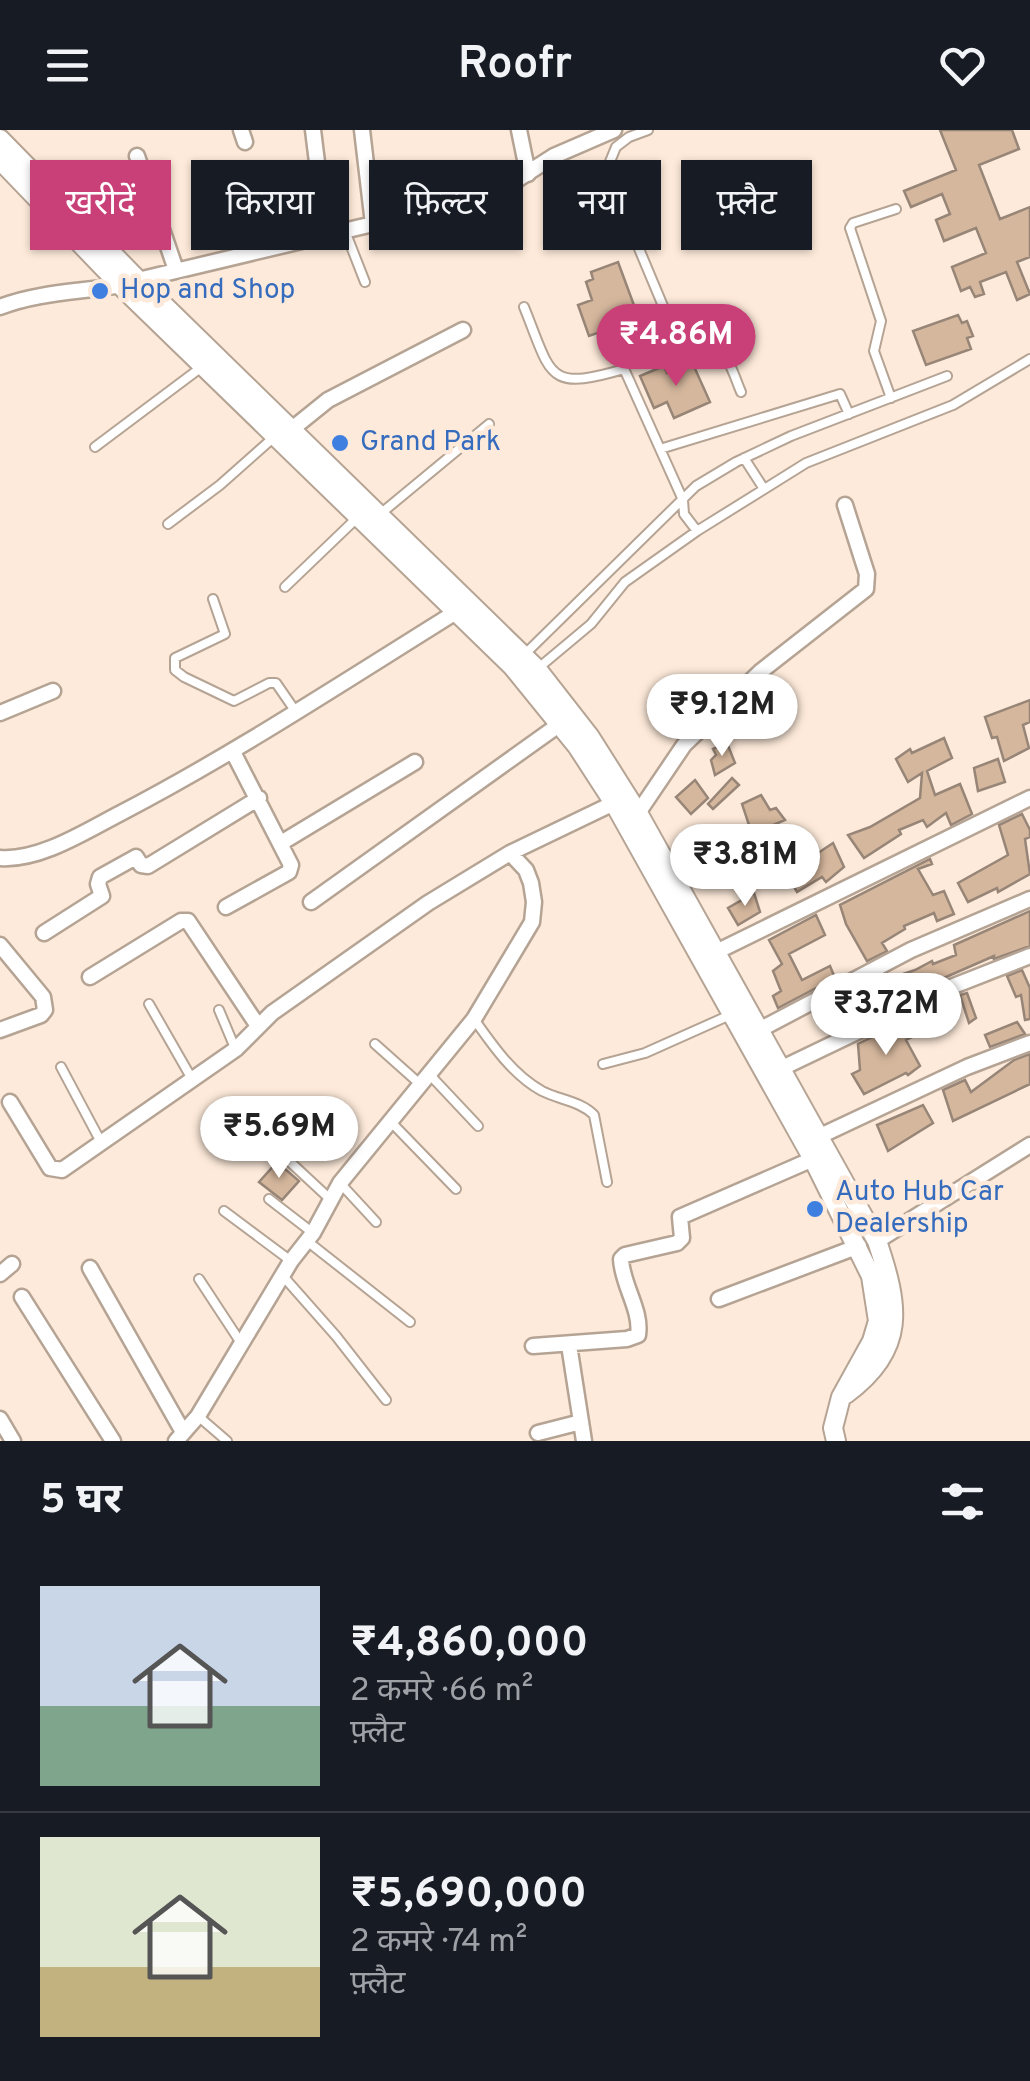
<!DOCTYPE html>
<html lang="hi">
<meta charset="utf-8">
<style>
body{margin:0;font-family:Overpass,"Noto Sans Devanagari",sans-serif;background:#242831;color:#f1f3f6;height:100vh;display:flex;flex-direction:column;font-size:38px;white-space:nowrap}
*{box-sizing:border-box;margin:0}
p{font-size:32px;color:#9ea1a6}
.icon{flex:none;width:55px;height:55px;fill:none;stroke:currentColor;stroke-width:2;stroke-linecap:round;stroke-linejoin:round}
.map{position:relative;height:1311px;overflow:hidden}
.drawer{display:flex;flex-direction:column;background:#171b24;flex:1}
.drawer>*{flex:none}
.guide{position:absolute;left:30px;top:30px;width:970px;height:90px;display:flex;gap:20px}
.price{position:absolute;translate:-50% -85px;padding:0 22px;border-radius:35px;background:#fff;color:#222;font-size:32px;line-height:65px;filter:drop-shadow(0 2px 5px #0008)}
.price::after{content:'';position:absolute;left:50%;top:60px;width:30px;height:22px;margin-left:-15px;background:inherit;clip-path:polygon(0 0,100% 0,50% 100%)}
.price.on{background:#c93f77;color:#fff}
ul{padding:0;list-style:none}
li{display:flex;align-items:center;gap:30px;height:250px;padding:0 40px}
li+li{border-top:2px solid #363941}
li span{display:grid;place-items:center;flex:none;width:280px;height:200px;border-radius:0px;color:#555}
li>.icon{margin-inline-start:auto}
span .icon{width:120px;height:120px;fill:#fffc;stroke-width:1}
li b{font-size:42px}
h2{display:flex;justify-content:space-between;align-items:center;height:120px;padding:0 40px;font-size:42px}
.chip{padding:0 35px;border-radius:0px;background:#171b24;box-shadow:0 2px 8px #0004;font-size:35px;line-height:90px}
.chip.on{background:#c93f77;color:#fff}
header{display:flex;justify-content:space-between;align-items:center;height:130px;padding:0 40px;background:#171b24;font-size:45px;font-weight:600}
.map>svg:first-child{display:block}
</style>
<header><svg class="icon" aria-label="menu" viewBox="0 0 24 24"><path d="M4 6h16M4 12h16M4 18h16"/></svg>Roofr<svg class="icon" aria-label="heart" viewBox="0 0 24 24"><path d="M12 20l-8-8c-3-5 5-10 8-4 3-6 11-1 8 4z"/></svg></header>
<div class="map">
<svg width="1030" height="1311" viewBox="0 0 1030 1311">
<rect width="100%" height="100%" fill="#fdeada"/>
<path fill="#d5b79d" stroke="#978577" stroke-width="2.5" d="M940,0h72l7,19 -40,16 21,54 30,-12v50l-13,5 13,32 -13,6 -11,-28 -26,10 4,12 -9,3 -5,-10 -9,4 -9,-24 34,-14 -10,-25 -32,13 -8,-21 14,-6 -8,-20 -31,13 -7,-16 52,-21z
M618,132l17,46 4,-2 4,11 -54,19 -11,-31 14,-5 -6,-18 7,-3 -2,-7z
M958,185l4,8 5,-2 6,15 -6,2 4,11 -45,16 -13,-34z
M692,232l18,40 -36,16 -7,-16 -13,6 -14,-32 24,-10 3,7z
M1030,570v22l-7,3 6,23 -25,13 -7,-24 -5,1 -7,-21z
M944,608l8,20 -25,13 8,24 25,-11 12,30 -21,11 -5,-12 -19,14 -4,-7 -24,10 2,4 -37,24 -16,-23 22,-8 50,-29 2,-25 -14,9 -12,-23 14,-10 2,4z
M727,613l8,20 -20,12 -4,-15 5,-5 -3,-6z
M998,629l7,23 -27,9 -4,-23z
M732,648l7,7 -26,24 -5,-5z
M695,650l13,18 -17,16 -15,-17z
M761,665l9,15 6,-2 9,12 -33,14 -10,-30z
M1022,684l8,16v7l-5,2 5,35 -32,18 -1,-4 -29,14 -10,-19 50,-28 -9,-30z
M833,713l11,24 -18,15 -4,-5 -25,15 -13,-22 18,-10 1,3z
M760,724l10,19 -23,15 -14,-21z
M930,729l2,5 -14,5 15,26 11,-4 10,23 -17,7 -3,-8 -30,13 1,3 -23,14 5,8 -20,10 -21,-37 -6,-19z
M754,763l6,19 -22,13 -10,-17z
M1030,781v35l-36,13v-3l-112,49 -9,-21 42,-14 17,-9 1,3 23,-9 -2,-10z
M816,785l9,20 -36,19 13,26 28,-14 5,12 -57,30 -5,-12 8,-5 -8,-20 9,-7 -13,-24z
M1022,840l8,18v31l-5,1 -4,-25 -5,2 -9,-21z
M967,863l9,25 -7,5 -9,-28z
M842,872l2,5 10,-1 3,9 -22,12 -8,-15z
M909,889l5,17 -8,4 14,26 -12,9 -2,-2 -42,21 -12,-20 8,-4 -2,-26z
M1017,892l8,12 -35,13 -5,-12z
M1030,924v30l-77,37 -10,-31 22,-10 6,12 43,-32z
M923,975l10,18 -45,28 -11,-26z
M277,1032l22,19 -17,19 -23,-18z"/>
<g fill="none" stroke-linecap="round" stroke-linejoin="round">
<g stroke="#b5a394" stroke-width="12">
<path id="service" d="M648,0l-19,7 -13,10 -7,17 15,49 52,124c12,7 19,3 32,6 19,4 26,33 33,49
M345,101l20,51
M524,177c28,69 22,85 100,62
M621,232l62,138 1,14 13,17
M891,268l-17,-47 7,-30 -31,-93 3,-5 43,-14
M95,317l108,-81
M660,319l180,-55 9,20
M744,328l20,31
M379,385l110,-91
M168,394l52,-39 53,-47
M285,457l74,-71
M213,469l12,35 -50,24v12l9,7 50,24 35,-18h7l20,29
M523,526l173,-170 40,-24 55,-26 156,-60
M536,540l55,-46 34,-42 72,-51 109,-68 147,-58 77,-46
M677,752l77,-40
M149,874l43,75
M219,880l16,38
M474,889c19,27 39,56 68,72 18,9 38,10 52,24l13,67
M375,914l46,41
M603,934l42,-11 85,-38
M61,937l41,77
M430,945l48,51
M391,992l65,67
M260,1004l71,66
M340,1053l36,39
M269,1069l44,34
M224,1081l67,50
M307,1111l103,81
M283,1146l53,60 50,64
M199,1149l42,64
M198,1286l29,25"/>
</g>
<g stroke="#b5a394" stroke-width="19">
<path id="minor" d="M241,0l4,12
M313,0l13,105
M362,0l11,94
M519,0l9,44
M137,26l39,114
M138,150l235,-56 139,-41 42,-27 60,-26
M0,177c38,-15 81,-15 121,-22
M292,299l36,-29 135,-70
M0,583l53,-22
M638,683l46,-68 76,-73 106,-83 1,-15 -22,-69
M281,713l134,-81
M0,728c40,3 86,-27 121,-45 115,-60 224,-132 335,-201
M311,772l249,-178
M226,777l63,-35 2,-7 -58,-113
M44,803l58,-37 -4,-12 2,-7 36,-20 5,8 7,1 111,-68
M0,815l43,52 2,13 -4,5 -41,15
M714,823l316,-155
M90,847l91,-56h7l70,105
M759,900l152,-80 119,-51
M780,939l171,-82 79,-31
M10,972l40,66 12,2 174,-121 36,-36 156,-110 82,-50 104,-50
M818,1007l149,-70 63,-24
M877,1111l153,-96
M90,1138l93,164
M0,1144l12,-10
M22,1167l91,144
M719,1169l140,-53
M569,1215l15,96
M533,1216l94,-7 11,-4c4,-25 -16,-50 -17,-76l4,-4 52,-12 5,-5 -2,-21 133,-58
M0,1289l13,22
M538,1303l43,-11
M176,1311l22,-25 93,-155 22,-28 27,-50 134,-164 58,-97 2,-20 -3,-19 -5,-13 -16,-17"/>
</g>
<g stroke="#b5a394" stroke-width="22">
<path id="tertiary" d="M0,9l138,141 399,389 53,68 48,76 239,428c22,65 30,108 -31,153
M0,30l127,132 385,374 65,80 37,57 199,356 58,117 7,45 -6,20 -31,56 -8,31 3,13"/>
</g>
<use href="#service" stroke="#fff" stroke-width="8"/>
<use href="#minor" stroke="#fff" stroke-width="14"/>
<use href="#tertiary" stroke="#fff" stroke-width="18"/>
</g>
<g fill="#3f7fe0" stroke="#fdeada" stroke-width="4">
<circle cx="100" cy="161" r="10"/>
<circle cx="340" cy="313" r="10"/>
<circle cx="815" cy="1079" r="10"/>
</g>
<g text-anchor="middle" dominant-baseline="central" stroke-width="9" stroke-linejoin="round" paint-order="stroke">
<g font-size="28" fill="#366cbe" stroke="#fdeada" text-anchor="start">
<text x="120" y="161">Hop and Shop</text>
<text x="360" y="313">Grand Park</text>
<text x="835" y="1063">Auto Hub Car<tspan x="835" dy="32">Dealership</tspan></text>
</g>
</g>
</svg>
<b class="price on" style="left:676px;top:259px">₹4.86M</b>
<b class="price" style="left:722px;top:629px">₹9.12M</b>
<b class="price" style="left:745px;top:779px">₹3.81M</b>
<b class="price" style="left:886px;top:928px">₹3.72M</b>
<b class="price" style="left:279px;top:1051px">₹5.69M</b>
<div class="guide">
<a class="chip on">खरीदें</a>
<a class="chip">किराया</a>
<a class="chip">फ़िल्टर</a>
<a class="chip">नया</a>
<a class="chip">फ़्लैट</a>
</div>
</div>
<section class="drawer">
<h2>5 घर<svg class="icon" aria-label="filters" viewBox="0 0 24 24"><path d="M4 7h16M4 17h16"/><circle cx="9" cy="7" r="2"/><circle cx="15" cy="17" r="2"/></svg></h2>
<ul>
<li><span style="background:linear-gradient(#c9d6e8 60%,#7fa58c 0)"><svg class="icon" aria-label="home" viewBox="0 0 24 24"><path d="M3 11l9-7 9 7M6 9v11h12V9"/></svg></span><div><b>₹4,860,000</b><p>2 कमरे · 66 m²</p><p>फ़्लैट</p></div></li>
<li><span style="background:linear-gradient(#dfe7d0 65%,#c2b280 0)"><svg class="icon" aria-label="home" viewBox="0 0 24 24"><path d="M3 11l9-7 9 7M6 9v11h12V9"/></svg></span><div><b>₹5,690,000</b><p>2 कमरे · 74 m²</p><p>फ़्लैट</p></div></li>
</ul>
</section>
